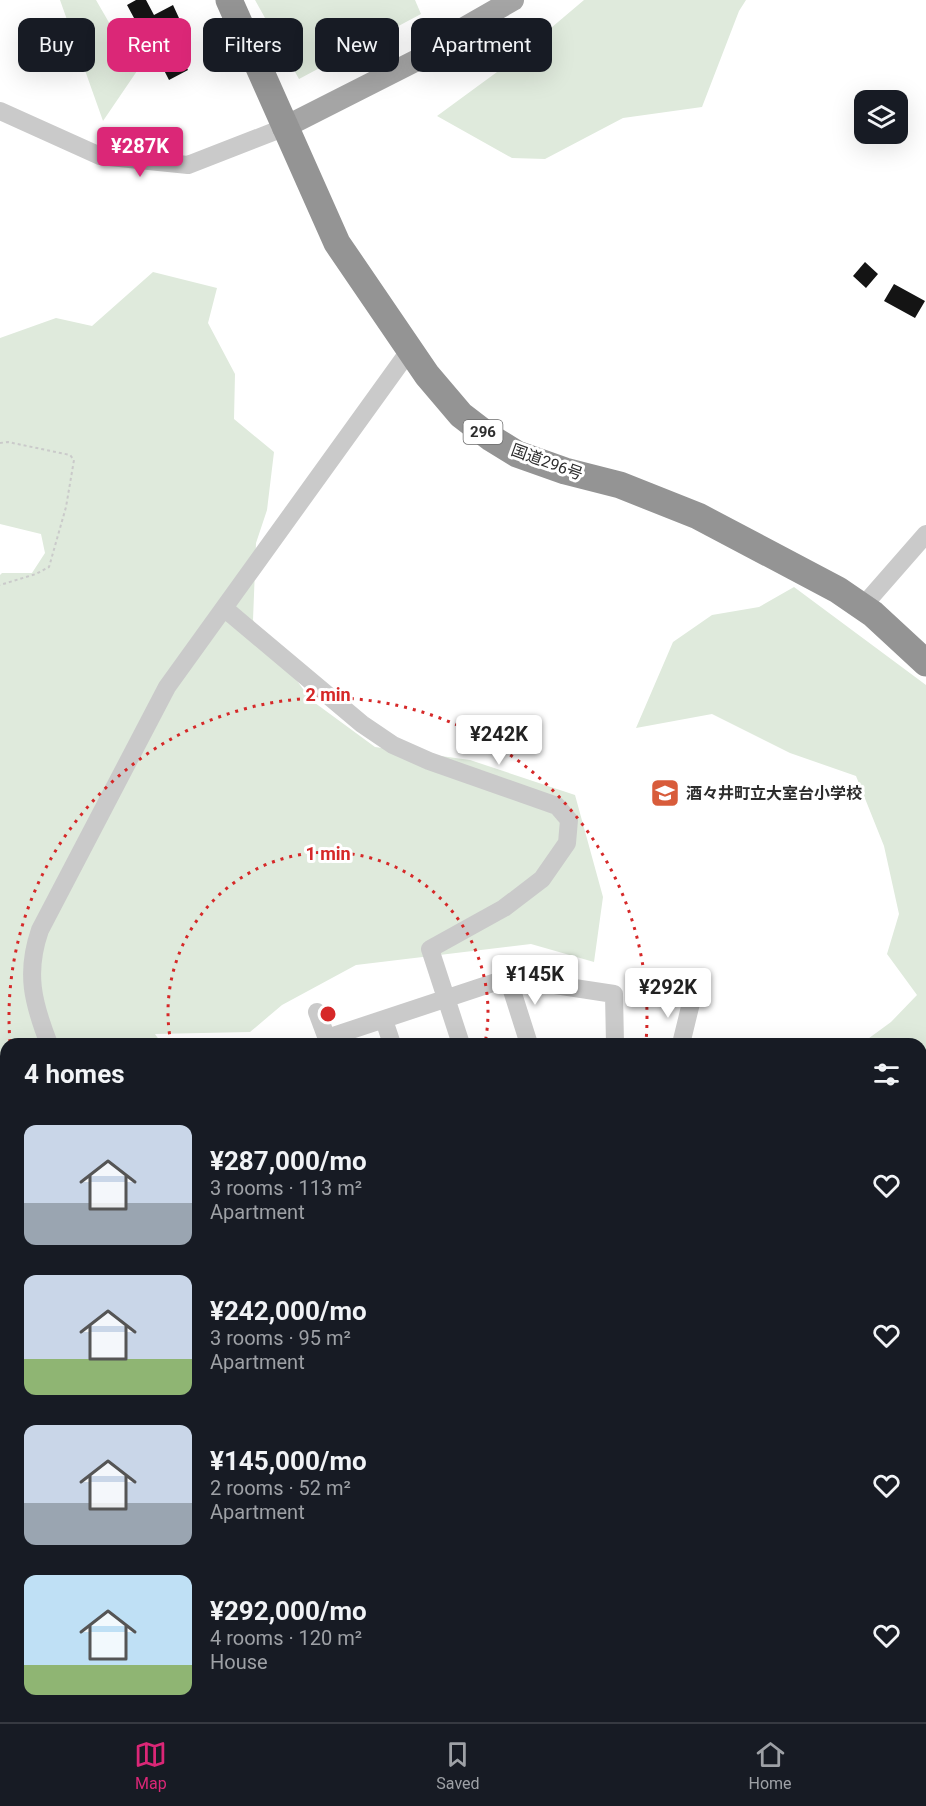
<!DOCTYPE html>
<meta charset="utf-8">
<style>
body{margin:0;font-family:Roboto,"Noto Sans JP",sans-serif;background:#242831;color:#f1f3f6;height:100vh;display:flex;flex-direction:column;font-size:22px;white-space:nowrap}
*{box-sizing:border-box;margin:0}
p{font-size:20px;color:#9ea1a6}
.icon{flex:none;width:33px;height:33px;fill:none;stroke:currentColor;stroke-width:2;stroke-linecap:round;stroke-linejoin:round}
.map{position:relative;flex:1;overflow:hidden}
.panel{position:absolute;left:0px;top:1038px;width:927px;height:684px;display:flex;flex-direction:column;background:#171b24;border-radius:18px 18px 0 0;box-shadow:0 6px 24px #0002}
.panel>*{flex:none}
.top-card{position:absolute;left:18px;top:18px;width:600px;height:54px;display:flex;gap:12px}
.tools{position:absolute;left:854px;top:90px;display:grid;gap:12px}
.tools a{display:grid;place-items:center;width:54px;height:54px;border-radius:12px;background:#171b24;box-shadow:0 6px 24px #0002;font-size:30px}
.price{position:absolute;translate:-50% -51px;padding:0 14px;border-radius:6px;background:#fff;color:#222;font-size:20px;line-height:39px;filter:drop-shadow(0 2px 3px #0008)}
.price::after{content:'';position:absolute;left:50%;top:36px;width:18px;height:14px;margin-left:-9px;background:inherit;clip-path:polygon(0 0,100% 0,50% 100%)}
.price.current{background:#db2777;color:#fff}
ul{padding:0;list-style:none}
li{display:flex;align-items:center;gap:18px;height:150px;padding:0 24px}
li span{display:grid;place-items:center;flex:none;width:168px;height:120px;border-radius:12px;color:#555}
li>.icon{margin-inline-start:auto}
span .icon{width:72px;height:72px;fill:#fffc;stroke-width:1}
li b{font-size:26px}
h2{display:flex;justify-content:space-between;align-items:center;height:72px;padding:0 24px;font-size:26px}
.tag{padding:0 21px;border-radius:12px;background:#171b24;box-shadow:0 6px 24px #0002;font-size:21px;line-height:54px}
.tag.current{background:#db2777;color:#fff}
.tab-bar{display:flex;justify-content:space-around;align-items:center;height:84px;border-top:2px solid #363941;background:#171b24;font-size:16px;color:#9ea1a6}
.tab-bar a{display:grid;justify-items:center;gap:3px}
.tab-bar .current{color:#db2777}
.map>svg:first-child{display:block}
</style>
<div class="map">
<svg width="926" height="1722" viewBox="0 0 926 1722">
<rect width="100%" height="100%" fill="#fff"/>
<path fill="#dfeadc" d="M60,0h36l41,71 -34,50z
M255,0h160l6,14 -122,65z
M584,0h162l-7,11 -37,96 -79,11 -78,41 -33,-1 -75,-42 75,-55z
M153,272l64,16 -9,35 27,51 -1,45 40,33 -7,58 -11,33 -3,77 58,80 64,47 95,13 105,35 28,102 -9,65 -63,-18 -175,21 -74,40 -32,27 -95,2 7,10h-156v151h-6v-620l2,-2h30l13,-20 -4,-19 -41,-10v-186l56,-20 36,8z
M794,587l132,98v378l-5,12v-31h-60l30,-22 26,-27 -30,-41 12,-40 -15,-68 -28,-70 -66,-23 -78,-39 -76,14 37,-86 39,-27 47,-8z
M6,1413v158h-6v-154z"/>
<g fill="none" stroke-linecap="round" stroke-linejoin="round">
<path stroke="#c9d3e9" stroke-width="4" d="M0,1691l6,-11"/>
</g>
<path fill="#141414" d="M136,0h10l8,15 19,-10 6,13 -14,7 23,45 -19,10 -26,-51 -2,2 -14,-26z
M865,262l13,12 -12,14 -13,-12z
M894,284l31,17 -10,17 -31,-17z"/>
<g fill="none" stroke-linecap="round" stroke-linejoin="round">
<path stroke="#cacaca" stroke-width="2" stroke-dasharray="3 3" stroke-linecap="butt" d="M0,443l8,-1 62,13 4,5 -8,47 -17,60 -13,7 -36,11
M0,1674l6,-10
M0,1715l17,7
M208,1722l22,-6"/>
<path stroke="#cacaca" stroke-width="18" d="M0,111l100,45 88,9 95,-37
M863,606l63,-72
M224,608l138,116 31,21 36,16 128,45 12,14 -2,23 -25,36 -38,29 -74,41 31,95
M508,978l21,66
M317,1012l12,32
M384,1020l8,24
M327,1038l181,-60 106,16 1,50
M49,1044c-16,-41 -24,-71 -9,-114l127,-243 237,-329 8,-7
M681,1044l10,-41
M0,1322l6,-4
M921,1417l5,-1
M921,1482l5,-1
M921,1555l5,-1
M921,1637l5,-1
M921,1690h5
M311,1716v6
M374,1716l1,6
M438,1716v6
M501,1716v6
M563,1716v6
M623,1716v6
M693,1716v6
M761,1716v6
M828,1716v6
M893,1716v6
M245,1722l7,-6"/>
<path stroke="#a5a5a5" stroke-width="22" d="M283,128l146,-74 28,-22 56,-32"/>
<path stroke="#949494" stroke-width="27" d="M229,0l108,243 90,132 34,40 30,23 26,16 48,17 55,14 78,31 140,74 35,24 53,49"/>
</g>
<g fill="none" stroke="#d62828" stroke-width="3" stroke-dasharray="3 6">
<path d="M171 1043A160 160 0 1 1 485 1043"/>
<path d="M10 1042A319 319 0 1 1 646 1042"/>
</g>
<defs>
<g id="school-square" transform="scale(1.5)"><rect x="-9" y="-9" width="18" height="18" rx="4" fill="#d85c3b" stroke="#fff"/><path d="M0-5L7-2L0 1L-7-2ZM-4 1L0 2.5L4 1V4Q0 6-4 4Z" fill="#fff"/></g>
</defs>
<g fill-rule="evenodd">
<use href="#school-square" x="665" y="793"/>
</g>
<g text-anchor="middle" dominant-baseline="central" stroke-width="6" stroke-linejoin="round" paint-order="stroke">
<rect fill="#fff" stroke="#6c6c6c" stroke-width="1.5" x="463.5" y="420" width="39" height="24" rx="4.5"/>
<g font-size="15" font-weight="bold" fill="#2d2d2d">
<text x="483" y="432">296</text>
</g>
<g font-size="16" fill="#2d2d2d" stroke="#fff">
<text transform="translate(547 462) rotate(20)">国道296号</text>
</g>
<g font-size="16" font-weight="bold" fill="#2d2d2d" stroke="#fff" text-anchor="start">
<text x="686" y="793">酒々井町立大室台小学校</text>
</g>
</g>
<circle cx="328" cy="1014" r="9" fill="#d62828" stroke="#fff" stroke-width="3"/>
<g font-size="18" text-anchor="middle" font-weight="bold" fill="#d62828" stroke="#fff" stroke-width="6" stroke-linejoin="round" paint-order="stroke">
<text x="328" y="701">2 min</text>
<text x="328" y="860">1 min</text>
</g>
</svg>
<div class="tools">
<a><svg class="icon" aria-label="layers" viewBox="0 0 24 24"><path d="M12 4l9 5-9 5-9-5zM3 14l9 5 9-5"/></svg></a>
</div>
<b class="price current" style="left:140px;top:178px">¥287K</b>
<b class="price" style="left:499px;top:766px">¥242K</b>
<b class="price" style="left:535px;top:1006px">¥145K</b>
<b class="price" style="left:668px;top:1019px">¥292K</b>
<div class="top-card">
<a class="tag">Buy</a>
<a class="tag current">Rent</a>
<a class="tag">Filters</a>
<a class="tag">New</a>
<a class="tag">Apartment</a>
</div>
<section class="panel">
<h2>4 homes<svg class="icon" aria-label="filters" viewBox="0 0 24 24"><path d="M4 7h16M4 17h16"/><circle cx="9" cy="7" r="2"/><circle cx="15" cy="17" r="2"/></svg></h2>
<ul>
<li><span style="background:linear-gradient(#c9d6e8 65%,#9aa5b1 0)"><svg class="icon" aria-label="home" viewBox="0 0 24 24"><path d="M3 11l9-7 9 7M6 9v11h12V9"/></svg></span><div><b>¥287,000/mo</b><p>3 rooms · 113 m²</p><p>Apartment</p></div><svg class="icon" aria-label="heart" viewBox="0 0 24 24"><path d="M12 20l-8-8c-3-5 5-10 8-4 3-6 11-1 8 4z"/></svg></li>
<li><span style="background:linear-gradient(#c9d6e8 70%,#8fb573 0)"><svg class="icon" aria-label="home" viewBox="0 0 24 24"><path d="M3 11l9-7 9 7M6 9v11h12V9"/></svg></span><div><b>¥242,000/mo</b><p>3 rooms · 95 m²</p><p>Apartment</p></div><svg class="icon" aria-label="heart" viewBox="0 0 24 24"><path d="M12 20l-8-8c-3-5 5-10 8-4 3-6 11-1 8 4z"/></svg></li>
<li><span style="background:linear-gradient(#c9d6e8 65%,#9aa5b1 0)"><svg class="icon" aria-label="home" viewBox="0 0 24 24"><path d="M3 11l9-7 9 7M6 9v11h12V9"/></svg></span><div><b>¥145,000/mo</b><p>2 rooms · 52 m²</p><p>Apartment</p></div><svg class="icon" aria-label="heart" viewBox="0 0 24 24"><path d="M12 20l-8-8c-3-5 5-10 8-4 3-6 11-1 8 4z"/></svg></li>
<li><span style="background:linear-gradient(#bfe0f5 75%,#8fb573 0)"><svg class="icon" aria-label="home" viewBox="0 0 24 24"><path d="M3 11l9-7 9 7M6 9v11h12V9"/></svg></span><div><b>¥292,000/mo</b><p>4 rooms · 120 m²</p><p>House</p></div><svg class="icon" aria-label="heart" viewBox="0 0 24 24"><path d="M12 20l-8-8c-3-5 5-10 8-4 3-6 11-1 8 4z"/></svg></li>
</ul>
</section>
</div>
<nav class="tab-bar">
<a class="current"><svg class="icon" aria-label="map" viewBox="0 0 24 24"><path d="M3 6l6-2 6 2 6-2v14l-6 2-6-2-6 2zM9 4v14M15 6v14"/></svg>Map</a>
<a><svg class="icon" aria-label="saved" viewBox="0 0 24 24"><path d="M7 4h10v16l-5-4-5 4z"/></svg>Saved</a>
<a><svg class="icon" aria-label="home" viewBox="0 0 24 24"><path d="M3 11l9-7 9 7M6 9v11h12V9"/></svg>Home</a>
</nav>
